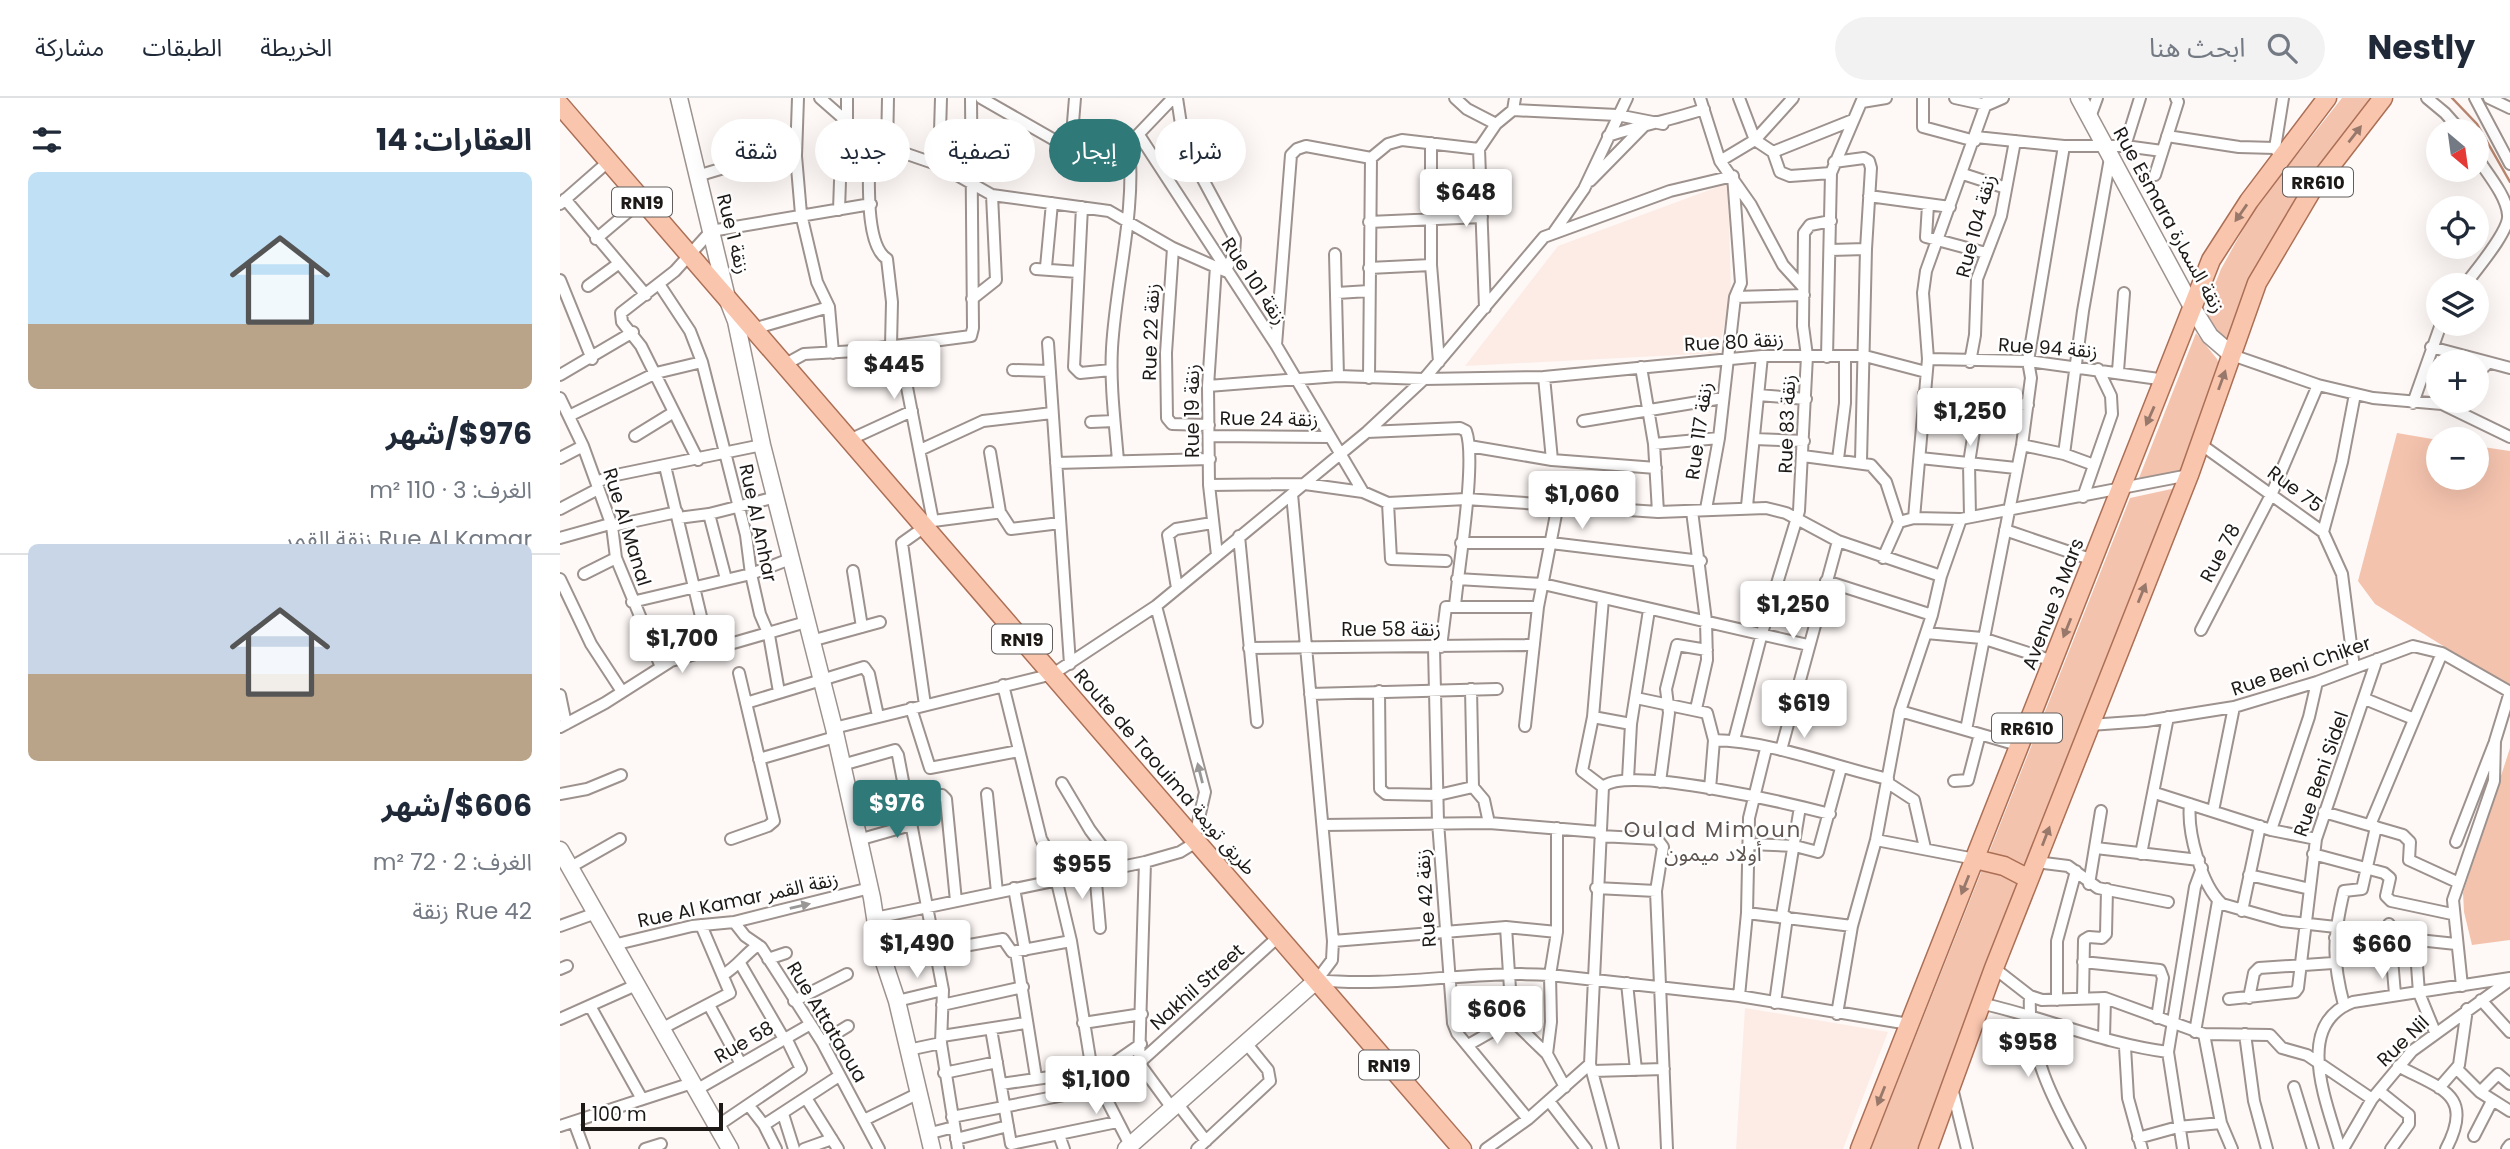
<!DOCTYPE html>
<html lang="ar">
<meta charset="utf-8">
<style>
body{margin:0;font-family:Poppins,"Noto Sans Arabic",sans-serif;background:#f2f2f3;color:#1f2937;direction:rtl;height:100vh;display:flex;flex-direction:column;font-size:26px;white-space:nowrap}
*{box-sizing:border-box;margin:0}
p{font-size:23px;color:#747a83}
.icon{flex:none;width:38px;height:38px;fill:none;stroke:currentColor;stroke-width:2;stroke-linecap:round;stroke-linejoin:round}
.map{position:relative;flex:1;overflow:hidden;direction:ltr}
.panel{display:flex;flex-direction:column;background:#fff;width:560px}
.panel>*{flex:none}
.guide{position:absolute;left:21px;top:21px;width:665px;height:63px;direction:rtl;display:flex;gap:14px}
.needle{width:46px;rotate:151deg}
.buttons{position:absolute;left:1866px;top:21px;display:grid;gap:14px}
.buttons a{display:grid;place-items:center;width:63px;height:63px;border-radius:50%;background:#fff;box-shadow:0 7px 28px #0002;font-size:35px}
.scale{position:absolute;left:21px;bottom:18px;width:142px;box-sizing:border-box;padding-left:7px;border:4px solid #1d1917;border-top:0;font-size:19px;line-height:24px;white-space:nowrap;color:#1d1917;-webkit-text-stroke:5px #fff;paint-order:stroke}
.price{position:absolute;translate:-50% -60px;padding:0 16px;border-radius:7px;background:#fff;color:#222;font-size:23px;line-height:46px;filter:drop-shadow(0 2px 4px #0008)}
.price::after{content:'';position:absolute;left:50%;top:42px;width:21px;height:16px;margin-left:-10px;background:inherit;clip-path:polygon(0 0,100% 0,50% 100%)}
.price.active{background:#307979;color:#fff}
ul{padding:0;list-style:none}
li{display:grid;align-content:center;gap:14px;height:371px;padding:0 28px}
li+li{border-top:2px solid #e0e1e3}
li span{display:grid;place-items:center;height:217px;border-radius:10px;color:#555}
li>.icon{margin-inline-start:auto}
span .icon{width:126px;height:126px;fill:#fffc;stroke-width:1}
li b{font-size:30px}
h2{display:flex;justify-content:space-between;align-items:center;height:84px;padding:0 28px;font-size:30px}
.pill{padding:0 24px;border-radius:32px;background:#fff;box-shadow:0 7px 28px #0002;font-size:24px;line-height:63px}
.pill.active{background:#307979;color:#fff}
header{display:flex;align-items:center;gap:42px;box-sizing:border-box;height:98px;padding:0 35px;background:#fff;border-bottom:2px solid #e0e1e3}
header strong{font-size:33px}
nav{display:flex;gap:38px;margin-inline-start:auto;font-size:24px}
.search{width:490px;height:63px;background:#f2f2f3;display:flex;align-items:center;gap:18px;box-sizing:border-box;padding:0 24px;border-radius:38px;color:#747a83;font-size:26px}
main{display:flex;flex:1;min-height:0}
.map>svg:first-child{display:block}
</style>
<header>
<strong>Nestly</strong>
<div class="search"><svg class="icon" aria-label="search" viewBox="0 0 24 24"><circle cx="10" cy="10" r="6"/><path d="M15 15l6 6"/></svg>ابحث هنا</div>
<nav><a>الخريطة</a><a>الطبقات</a><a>مشاركة</a></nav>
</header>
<main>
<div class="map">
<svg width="1950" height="1051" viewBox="0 0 1950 1051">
<rect width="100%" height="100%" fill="#fef9f7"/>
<path fill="#fdece5" d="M1168,85l3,112 -13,58 -253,13 93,-120z
M1185,910l143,24 -45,117h-107z"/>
<path fill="#f4c3ae" d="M1782,0h40l-60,76 -89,174 -24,-21 -5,-15 17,-43 34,-61z
M1636,235l21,26 6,16 -38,95 -46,8z
M1837,335l41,7v38h38v-32l34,5v236l-135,-83 -17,-23z
M1616,390l-252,661h-53l259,-651z
M1950,650v192l-38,5 -8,-33 -1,-19z"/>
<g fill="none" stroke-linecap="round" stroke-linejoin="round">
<path stroke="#ba856e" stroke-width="2.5" d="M1892,0l25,26 33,58"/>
<g stroke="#9d928d" stroke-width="14">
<path id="street" d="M238,0l-2,58 5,58 16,68 12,25 4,46
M260,0l49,43 70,24 53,30 117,16 64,37 52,23 9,-16 1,-16 -51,-95 -7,-46
M421,0l77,44 35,7 36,-5 44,-46
M895,0l12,11 29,15
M1140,0l20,63 31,44 32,60 20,22
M1179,0l16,42 18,12 7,20 10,4 41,-3
M1363,0v29l52,14
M1395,0l32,7 16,-7
M1867,0l18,15 16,18
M1915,0l35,66
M1929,0l21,10
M1302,4l24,-4
M953,12l104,5 46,9
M1529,22l8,-22
M287,23v-23
M579,37l137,210 87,147
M1048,38c33,-11 64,-16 96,-27
M1607,38l72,11 36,1
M1416,39l88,9h61l37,5
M309,43c1,27 -6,103 18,118l5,43 -1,43
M871,45v122l8,97
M1565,48l15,-48
M511,49l4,-49
M327,51l1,-51
M1213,54l80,-32
M1718,55l-3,-5 8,-50
M1160,63l35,-21 38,-42
M1274,64l30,-4 5,3 2,7 -5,81 -5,212
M379,67l2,-67
M1403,76l43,14
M1595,77l23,-73 -2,-4
M137,78l47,-14 52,-6
M1030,83l55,-56
M1309,98l81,11
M5,101l81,96
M0,106l49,-43
M1368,107l-2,32 60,16
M522,109l-8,160 6,6 31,-3
M279,112l1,-29
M809,124l113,-5
M994,134l30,-43 43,-91
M36,141l45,-38
M613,150l-7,105 1,65 5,6 37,1
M1270,152l36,-1
M775,156l3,122
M656,168l-8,120 1,99 8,70
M486,169l6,-64
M809,170l62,-3
M476,171l42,3
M0,182l32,79
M99,186l31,47 12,31 44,173 5,39 9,40 9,21 10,57
M1905,187c10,-14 45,-54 43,-70 -1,-19 -22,-43 -32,-59
M28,188l30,-22
M777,195l32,-2
M1175,199l69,-2
M412,201l24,-19 -4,-85
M925,210l-6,-159 17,-25 17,-14 2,-12
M193,231l76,-22
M488,245l22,321
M716,247l15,-190 6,-6 9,-3 65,12
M339,248l34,175
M1871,249l79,21
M1672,257l86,30 55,13 69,6 68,33
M1267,259l4,-184 32,-75
M1368,261l100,2 138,19
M1410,264l5,-27 2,-56 24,-63 14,-75
M224,267l20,-11 52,-3 115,-15 2,-8 -2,-230
M1081,269l13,77 4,68
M453,272l37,1
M1558,273l6,-78
M0,277l73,-43
M1916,277l11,-11
M984,279l8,83
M809,280l2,-220 17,-14 14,-4 77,9
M648,288l130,-10 86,3 120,-2 218,-21h103l61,16
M1364,296l104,11
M1198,297l48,4
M0,300l23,48 29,80 4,32 45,109
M1853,305l28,-79
M9,318l87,-43 46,-11
M1023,323l140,-23
M531,324l23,-1
M807,334l93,-4 6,3c11,29 -8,139 -11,175
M75,338l39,-24
M649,338l120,1
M1194,341l50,2
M289,342l63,-29
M1639,345l124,89 19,42 12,94
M1094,346l65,-6
M1462,347l42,9 30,11
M909,348l83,14 104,8
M360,352l63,-29 69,-8
M430,354l10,60
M1504,356l19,-143 27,-153
M1243,358l68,9 15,17 13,40 15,-4 47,1 228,-44
M0,360l23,-12
M1360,360l96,10
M1278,361l7,-56v-46
M138,362l-57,-114 -19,-24 -1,-9 54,-42 36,-40 160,-27
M558,363c-3,-38 -8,-75 -6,-113 4,-68 24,-136 17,-204
M496,365l154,-4
M105,368l44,184
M36,384l20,-7 146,-30
M649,387l96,-1 58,8 25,11 78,-4 192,13 108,-4 20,5 52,28 103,35
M732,396l41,447 -1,19 -15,20
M1523,399l29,-83 -1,-18 -13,-27
M828,405l3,56 55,2
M1187,408l15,-150
M0,411l38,-20
M1146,411l13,-71 16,-141 6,-14 -8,-107
M1132,413l14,110 1,39 -11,49
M149,416l17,65
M1410,419l-1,-54 10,-64
M118,420l31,-4 67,-17
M1354,420l14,-159 -5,-66 3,-22 62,-173
M52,428l65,-14
M1445,432l88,30
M1763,434l19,-70 13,-68
M679,438l18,186
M0,440l50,-14
M901,445h90l150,18
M1323,460l16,-36
M293,473l9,56
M24,476l32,-16
M0,481l31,65 30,46
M897,481l86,5 265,61
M1266,483l106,34
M617,490l-9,-53 8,-6 36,-6
M1043,501l-10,118 -11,54 21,16
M72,504l119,-28 39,-15
M1641,532l71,-137 46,-108
M1366,535l56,5 71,23
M251,543l69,-19
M881,549l5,-40h92
M689,550l285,-3
M874,550l4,174 15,201 4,10 71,86
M443,587l38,154 10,18 20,84 21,130 38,74
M911,591l2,98 11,13 5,23
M819,593l1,98 6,5 52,1 35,-8
M750,596l187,-5
M0,597l6,29
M1076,600l71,15 7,27 -4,49
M1805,601l49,20
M186,605l118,-36 5,7 9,42
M365,607l-23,-162 31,-22 62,-8 5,-1 11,17 49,-6
M351,610l19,60 89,-17
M1340,613l121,35
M1033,619l38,7
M1530,627l56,-4 88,-14 83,-25 96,-36 29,7 68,39
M965,628l13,-119 20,-103
M0,629l45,-24 66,-42 135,-39
M274,630l219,-54 103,-68 211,-174 57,-53 120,-142 126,-46 63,-15
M1406,632l56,-285 9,-67 -3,-17 36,-215
M1154,642c57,1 118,26 174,39
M1174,642l28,-107 37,-122 8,-155 -4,-30 1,-93 6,-8 21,-4
M1221,652l57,-209
M199,661l76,-22
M282,667l53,-15 3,5 45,235 -2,53 17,106
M1068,681l3,-55 18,-114
M1394,683l14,-1 12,-46
M1100,684l9,-69 -3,-24 11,-44 30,5
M502,685l28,47 27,36
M1328,685l26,17 11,48
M1595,695l116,37 45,9
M0,696l27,-5 34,-14
M427,696l10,98
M348,703l34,-6 4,4 10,102
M1630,706c-3,27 11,81 32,100l60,17 54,6
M1653,713l21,-104
M1764,714l79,23 7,7 -1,18 48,22
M763,727l166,-2 110,9
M1810,727l72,-172
M1711,732l38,-113 8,-35
M1040,738l57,3 6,8 -7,44 11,258
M171,741l37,-13 6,-5 -35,-148
M298,742l53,-15
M1316,742l99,19
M1896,744l38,-98
M1189,746l46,2 23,6 23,-84
M1536,750l103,12
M1581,756l27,-137
M1753,756l71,19 6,5 -4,18 5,5 61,13
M1476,764l32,4 30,22 70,14
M9,770l51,-29
M535,773l5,57
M1689,777l61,14
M1529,786l12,-73
M454,790l11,62
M1036,790l60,3
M1682,813l18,-85
M1187,815l105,13
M1222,817l18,-108
M315,820l270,-56 35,-10 13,-8 12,-52 -49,-186
M174,824l11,14 16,11 20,31 41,64 57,107
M1829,826l6,70
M0,828l36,-13
M946,829l6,93 35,34 18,33
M1830,839l66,7
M1775,840l56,6
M1855,840l4,55 16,39
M773,843l173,-14 51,5
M53,847l79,-19 42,-4 136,-34
M376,853l67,-12 9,13 59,-11
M456,854l20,125
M208,861l18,-6
M1523,864l77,8 3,8 -6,40
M181,867l43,74
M1434,870l36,28 12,4 63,-2 99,36 66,1 12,13 25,7 65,44
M0,871l7,-3
M163,877c15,-9 21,-20 35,-30
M757,882c77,8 155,-10 233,-5l189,21 170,28
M1067,885l9,87
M1902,888l-9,-86 41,-119 1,-40 15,-49
M1179,898l8,-83 2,-95 17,-69
M1470,898c-3,55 24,106 50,153
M1523,900l1,-58 5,-3 13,1 4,-4 1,-45
M1689,900l5,-25 5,-5 74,-5
M1669,901l66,-7 3,-4 18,-149 61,-180
M1497,902v-59l19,-70
M1921,902l29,32
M234,903l53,-27
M337,903l46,-11
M1215,905l12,-86
M1420,905c64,14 124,41 188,49
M149,907l32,59
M382,907l81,-18
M1784,907c-12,-45 -11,-68 0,-114l18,-2 14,-62
M30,908l52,93
M1277,916l15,-88 24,-86 24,-129 32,-96 9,-39 20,-57
M0,921l76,-34
M523,925l59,-9
M101,931l69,-36 -29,-68
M431,931l20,115 106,-22
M1635,934l23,-131
M1644,936l17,89 11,26
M1685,936l9,67 13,48
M382,938l83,-13
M1544,940l1,-40
M262,944l26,-16
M908,947l44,-25
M1565,949l3,51 14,51
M348,952l33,-7
M987,956l4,-32 -1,-47 7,-43v-104
M579,965l6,-201
M579,965l139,-126
M579,965l33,45
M1838,968c43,23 77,28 48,83
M1897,971l23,23 30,19
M1033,973l71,-2
M384,975l53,-11
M535,978l46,-32
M441,986l91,-13
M1734,989l19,62
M1392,990l15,61
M1879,990l20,-23 8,-56
M136,992l113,-65
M1819,993l30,24v9l-18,25
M1920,994l18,-18 12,10
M246,1000l32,51
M989,1003l37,48
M617,1005l29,38
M190,1009l14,18 75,-49
M223,1016l11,35
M392,1019l148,-29
M304,1022l53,-26
M14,1024l10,27
M204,1027l12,24
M0,1028l132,-43
M157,1028l84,-57 -15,-31
M367,1036l27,-7
M499,1037l5,14
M1914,1038l18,-35
M1578,1040l40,-11 43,-4
M396,1041l52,-13
M85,1051l16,-5
M244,1051l28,-10
M637,1051l73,-68 -2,-11 -22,-27
M926,1051l42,-30 62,-55
M1053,1051l-23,-85 13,-277c23,-23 192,18 227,27
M1623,1051l-15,-97 27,-165 7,-19
M1780,1051c-12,-44 -48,-124 13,-147l157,-24
M1783,1051l29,-50 40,-48 98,-71
M1947,1051l3,-4"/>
</g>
<g stroke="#9d928d" stroke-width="19">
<path id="secondary" d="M119,0l48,200 9,23 26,124 72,283 38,170 8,52 17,51 35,148
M1519,0l113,209 18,29 22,19
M0,752l170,299
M566,1051l191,-169"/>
</g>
<g stroke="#ab6f55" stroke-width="21">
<path id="primary" d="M0,7l902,1044
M1415,761l29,7 25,13
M1300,1051l351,-889 38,-59 78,-103
M1368,1051l66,-181 195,-493 68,-192 55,-93 71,-92"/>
</g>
<use href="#street" stroke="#fff" stroke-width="10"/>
<use href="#secondary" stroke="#fff" stroke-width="16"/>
<use href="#primary" stroke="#fac5ad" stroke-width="18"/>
</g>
<defs><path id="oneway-solid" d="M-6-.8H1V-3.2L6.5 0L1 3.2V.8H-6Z" transform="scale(1.75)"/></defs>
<g fill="#97786a">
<use href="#oneway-solid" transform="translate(1795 36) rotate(-52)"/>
<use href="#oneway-solid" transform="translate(1681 115) rotate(125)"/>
<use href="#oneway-solid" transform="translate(1662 282) rotate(-70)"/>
<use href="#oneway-solid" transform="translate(1590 318) rotate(114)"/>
<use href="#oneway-solid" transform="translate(1582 495) rotate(-68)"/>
<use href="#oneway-solid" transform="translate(1507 530) rotate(112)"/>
<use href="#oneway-solid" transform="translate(1486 738) rotate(-69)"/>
<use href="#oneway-solid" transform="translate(1405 787) rotate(112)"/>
<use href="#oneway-solid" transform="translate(1321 998) rotate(112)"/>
</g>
<g fill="#999897">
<use href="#oneway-solid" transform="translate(640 675) rotate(-104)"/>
<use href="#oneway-solid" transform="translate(240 808) rotate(-13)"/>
</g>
<g text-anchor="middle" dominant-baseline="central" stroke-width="5" stroke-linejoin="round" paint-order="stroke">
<g fill="#fff" stroke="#615e5d" stroke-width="2">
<rect x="1723" y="69.5" width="70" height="29" rx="5"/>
<rect x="52" y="89.5" width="60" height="29" rx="5"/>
<rect x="432" y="526.5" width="60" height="29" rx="5"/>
<rect x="1432" y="615.5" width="70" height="29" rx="5"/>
<rect x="799" y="952.5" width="60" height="29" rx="5"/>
</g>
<g font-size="18" font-weight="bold" fill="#1d1917">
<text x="1758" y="84">RR610</text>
<text x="82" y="104">RN19</text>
<text x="462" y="541">RN19</text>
<text x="1467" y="630">RR610</text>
<text x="829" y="967">RN19</text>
</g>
<g font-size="19" fill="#1d1917" stroke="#fff">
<text transform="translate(1609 122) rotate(61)">Rue Esmara زنقة السمارة</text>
<text transform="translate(1416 128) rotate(-75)">Rue 104 زنقة</text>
<text transform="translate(173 136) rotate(76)">Rue 1 زنقة</text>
<text transform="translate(694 183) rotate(56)">Rue 101 زنقة</text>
<text transform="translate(591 234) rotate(-88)">Rue 22 زنقة</text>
<text transform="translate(1174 244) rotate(-3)">Rue 80 زنقة</text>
<text transform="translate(1488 250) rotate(4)">Rue 94 زنقة</text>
<text transform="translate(632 313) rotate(-90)">Rue 19 زنقة</text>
<text transform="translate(709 321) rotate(1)">Rue 24 زنقة</text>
<text transform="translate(1227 326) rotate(-88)">Rue 83 زنقة</text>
<text transform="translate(1139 333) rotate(-82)">Rue 117 زنقة</text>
<text transform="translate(1735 391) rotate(37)">Rue 75</text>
<text transform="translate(198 425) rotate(78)">Rue Al Anhar</text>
<text transform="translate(67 429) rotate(73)">Rue Al Manal</text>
<text transform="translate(1660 455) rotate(-62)">Rue 78</text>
<text transform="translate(1493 506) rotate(-69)">Avenue 3 Mars</text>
<text x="831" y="531">Rue 58 زنقة</text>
<text transform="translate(1741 568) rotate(-19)">Rue Beni Chiker</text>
<text transform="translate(605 674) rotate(49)">Route de Taouima طريق تويمة</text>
<text transform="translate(1761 676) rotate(-71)">Rue Beni Sidel</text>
<text transform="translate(866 800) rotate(-94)">Rue 42 زنقة</text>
<text transform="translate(178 802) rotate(-12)">Rue Al Kamar زنقة القمر</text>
<text transform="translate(637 889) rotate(-42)">Nakhil Street</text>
<text transform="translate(267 924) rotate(59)">Rue Attataoua</text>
<text transform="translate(1843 943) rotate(-44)">Rue Nil</text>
<text transform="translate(184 944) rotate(-30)">Rue 58</text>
</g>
<g font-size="21" letter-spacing="2" fill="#5f5550" stroke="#fff">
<text x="1153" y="731">Oulad Mimoun<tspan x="1153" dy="24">أولاد ميمون</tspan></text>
</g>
</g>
</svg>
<div class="buttons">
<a><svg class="needle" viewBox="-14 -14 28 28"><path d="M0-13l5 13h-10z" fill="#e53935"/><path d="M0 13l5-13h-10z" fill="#747a83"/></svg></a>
<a><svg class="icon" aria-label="locate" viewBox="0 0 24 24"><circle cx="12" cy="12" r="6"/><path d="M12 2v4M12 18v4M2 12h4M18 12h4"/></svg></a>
<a><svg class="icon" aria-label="layers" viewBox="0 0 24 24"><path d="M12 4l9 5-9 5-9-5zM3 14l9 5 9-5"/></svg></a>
<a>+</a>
<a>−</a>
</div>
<div class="scale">100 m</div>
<b class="price" style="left:906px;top:131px">$648</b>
<b class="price" style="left:334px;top:303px">$445</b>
<b class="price" style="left:1410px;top:350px">$1,250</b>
<b class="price" style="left:1022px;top:433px">$1,060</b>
<b class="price" style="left:1233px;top:543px">$1,250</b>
<b class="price" style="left:122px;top:577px">$1,700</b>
<b class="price" style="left:1244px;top:642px">$619</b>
<b class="price active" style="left:337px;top:742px">$976</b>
<b class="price" style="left:522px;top:803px">$955</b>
<b class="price" style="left:357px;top:882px">$1,490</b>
<b class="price" style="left:1822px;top:883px">$660</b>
<b class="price" style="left:937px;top:948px">$606</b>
<b class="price" style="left:1468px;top:981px">$958</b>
<b class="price" style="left:536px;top:1018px">$1,100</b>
<div class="guide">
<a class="pill">شراء</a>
<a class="pill active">إيجار</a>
<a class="pill">تصفية</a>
<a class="pill">جديد</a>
<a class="pill">شقة</a>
</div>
</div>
<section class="panel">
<h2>العقارات: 14<svg class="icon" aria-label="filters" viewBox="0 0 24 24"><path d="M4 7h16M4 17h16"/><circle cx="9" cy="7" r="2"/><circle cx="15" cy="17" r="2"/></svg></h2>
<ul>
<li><span style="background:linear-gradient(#bfe0f5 70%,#b9a48a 0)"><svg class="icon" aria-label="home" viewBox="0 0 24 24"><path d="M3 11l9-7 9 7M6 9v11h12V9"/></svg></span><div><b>$976/شهر</b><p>الغرف: 3 · 110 m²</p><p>Rue Al Kamar زنقة القمر</p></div></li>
<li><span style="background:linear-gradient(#c9d6e8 60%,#b9a48a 0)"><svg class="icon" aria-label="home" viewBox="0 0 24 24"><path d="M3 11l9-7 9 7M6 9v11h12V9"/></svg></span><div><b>$606/شهر</b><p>الغرف: 2 · 72 m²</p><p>Rue 42 زنقة</p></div></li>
</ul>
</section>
</main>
